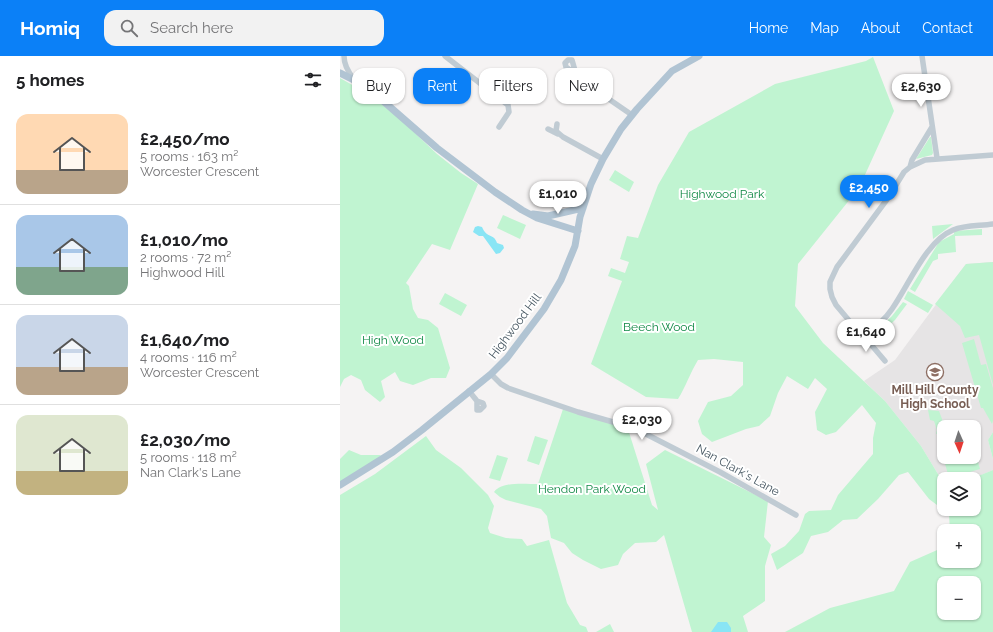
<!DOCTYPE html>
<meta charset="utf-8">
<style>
body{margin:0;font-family:Raleway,sans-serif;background:#f2f2f2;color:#202124;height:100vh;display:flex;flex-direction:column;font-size:15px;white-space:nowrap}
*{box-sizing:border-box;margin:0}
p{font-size:13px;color:#757577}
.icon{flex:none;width:22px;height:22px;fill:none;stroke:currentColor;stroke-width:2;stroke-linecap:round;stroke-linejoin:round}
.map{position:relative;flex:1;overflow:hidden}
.details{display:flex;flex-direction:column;background:#fff;width:340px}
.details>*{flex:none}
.hud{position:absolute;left:12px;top:12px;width:380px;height:36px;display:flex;gap:8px}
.needle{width:26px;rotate:177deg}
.controls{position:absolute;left:597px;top:364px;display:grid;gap:8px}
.controls a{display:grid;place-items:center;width:44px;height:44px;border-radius:8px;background:#fff;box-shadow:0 1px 3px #0004;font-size:20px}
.price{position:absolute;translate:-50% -34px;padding:0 9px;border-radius:14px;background:#fff;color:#222;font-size:13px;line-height:26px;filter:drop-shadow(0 1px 2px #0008)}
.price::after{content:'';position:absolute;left:50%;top:24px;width:12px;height:9px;margin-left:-6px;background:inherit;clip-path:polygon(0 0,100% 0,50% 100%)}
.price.current{background:#0b80f7;color:#fff}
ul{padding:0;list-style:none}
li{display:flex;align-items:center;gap:12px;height:100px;padding:0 16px}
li+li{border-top:1px solid #e0e0e0}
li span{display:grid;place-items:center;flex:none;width:112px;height:80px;border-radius:12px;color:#555}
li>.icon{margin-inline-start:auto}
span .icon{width:48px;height:48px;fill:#fffc;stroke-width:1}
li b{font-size:17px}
h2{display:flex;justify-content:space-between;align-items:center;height:48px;padding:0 16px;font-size:17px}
.pill{padding:0 14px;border-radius:12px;background:#fff;box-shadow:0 1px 3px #0004;font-size:14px;line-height:36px}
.pill.current{background:#0b80f7;color:#fff}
header{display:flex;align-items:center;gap:24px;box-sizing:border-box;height:56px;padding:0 20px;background:#0b80f7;color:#fff}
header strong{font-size:19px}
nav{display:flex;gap:22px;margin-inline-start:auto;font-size:14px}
.search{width:280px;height:36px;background:#f2f2f2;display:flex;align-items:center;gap:10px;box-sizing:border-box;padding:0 14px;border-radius:12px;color:#757577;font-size:15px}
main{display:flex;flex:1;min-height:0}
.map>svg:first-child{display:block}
</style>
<header>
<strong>Homiq</strong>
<div class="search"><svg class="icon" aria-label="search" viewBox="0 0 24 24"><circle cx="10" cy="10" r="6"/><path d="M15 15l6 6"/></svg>Search here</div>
<nav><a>Home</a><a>Map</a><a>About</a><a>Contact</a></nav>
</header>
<main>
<section class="details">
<h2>5 homes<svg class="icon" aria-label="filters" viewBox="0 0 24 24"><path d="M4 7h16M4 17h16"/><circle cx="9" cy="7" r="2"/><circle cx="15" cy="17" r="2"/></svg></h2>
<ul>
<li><span style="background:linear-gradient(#ffd9b3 70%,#b9a48a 0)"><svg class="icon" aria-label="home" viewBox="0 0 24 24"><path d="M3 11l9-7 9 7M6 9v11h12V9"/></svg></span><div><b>£2,450/mo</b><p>5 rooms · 163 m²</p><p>Worcester Crescent</p></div></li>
<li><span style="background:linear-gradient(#a9c7e8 65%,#7fa58c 0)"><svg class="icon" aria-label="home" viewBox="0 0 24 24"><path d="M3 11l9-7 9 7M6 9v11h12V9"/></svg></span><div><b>£1,010/mo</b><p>2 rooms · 72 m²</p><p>Highwood Hill</p></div></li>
<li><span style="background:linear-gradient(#c9d6e8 65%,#b9a48a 0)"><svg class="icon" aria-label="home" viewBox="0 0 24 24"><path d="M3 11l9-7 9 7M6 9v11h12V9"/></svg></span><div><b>£1,640/mo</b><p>4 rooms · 116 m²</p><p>Worcester Crescent</p></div></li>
<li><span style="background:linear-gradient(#dfe7d0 70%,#c2b280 0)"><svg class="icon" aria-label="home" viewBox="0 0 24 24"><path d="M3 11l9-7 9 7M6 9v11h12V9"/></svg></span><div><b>£2,030/mo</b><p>5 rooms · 118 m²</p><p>Nan Clark's Lane</p></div></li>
</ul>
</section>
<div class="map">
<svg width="653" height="576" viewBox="0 0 653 576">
<rect width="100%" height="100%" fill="#f5f3f3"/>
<path fill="#e6e4e5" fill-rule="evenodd" d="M653,206v170l-5,8 5,19v11l-21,9h-28v5l-23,-38 -36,-45 -21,-20 31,-21 71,-96zM604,371h30v30h-30z"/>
<path fill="#c0f4d1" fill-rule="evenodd" d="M533,1l21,54 -35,77 -61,76 -3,42 28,37 62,58 36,45 23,38v25h30v-30h-3l22,-9v162h-208l45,-24 64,-17 16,-29 34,-15v14h30v-30h-24l-1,-17 -20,-15 -21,-27 -9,3 -21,24 -21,20 -14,1 -15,12 -17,4 -8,17 -26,17 -6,-16 14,-8 14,-15 6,-17 4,-3 22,-1 7,-15 35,-41v-16l3,-15 -14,-18 -26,27 -10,3 -9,-5 -2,-18 12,-23 -12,-11 -7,11 -21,-13 -9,17 -8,23 -11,10 -13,3 -34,13 -10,-8 -4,-13 10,-19 23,-6 12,-11v-23l-29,-3 -16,1c-8,13 -12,26 -20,39l-32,-2 -55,-33 31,-83 -14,-5 3,-8 14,5 4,-11 -9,-3 7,-23 11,2 20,-53 31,-53 86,-48 91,-23zM604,527h30v30h-30z
M0,22l30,17 29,23 38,36 24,19 17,11 -28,66 -18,-6 -26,39 3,3 4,23 5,9 10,2 10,8 12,40 -4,10h-15l-18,7 -13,-4 -5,-9 -14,9 4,16 -5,5 -15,-12 -4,-10 -10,-5 -7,4 -4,8z
M590,81h1l2,16 -1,2 -16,4z
M275,114l19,12 -5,10 -20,-12z
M163,159l23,10 -6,14 -23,-11z
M613,168l-20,15 -1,-13z
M642,173v6l-27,1 1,16 -18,2v5l-5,2 -18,31 -5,-3 29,-47 15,-8v-3z
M653,206v123l-14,-50 -14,3 -5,-12 -25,-22 31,-40z
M568,235l25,14 -5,8 -24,-14z
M105,237l22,12 -6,11 -22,-12z
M563,246l4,2 -12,16 -20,19h-2l1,-6 18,-17z
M634,283l7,26 5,-1 7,24v33l-1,3 -9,-16h-2l-19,-65z
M224,350l63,20 25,79 6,5 -12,-46 19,-14 103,51 -4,36 7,8 -6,21v35l-22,15 5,16h-56l-28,-97 -8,7 -21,1 -12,11 -5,11 -17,4 -18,-9 -11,-7 -8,-10 -13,-5 -4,-22 -6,-7 -35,-9 -6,-3 -6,-5c8,-11 31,-8 44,-8z
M588,354l11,1 6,16 -1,4 -8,3 1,-4 -3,-9 -4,-1z
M653,376v27l-5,-19z
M86,380l10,14 25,18 27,27 6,11 -6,22 2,5 16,5 16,1 5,7 22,-6 18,63 13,22 6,2 2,5h-248v-137l35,-21z
M195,380l13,4 -9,25 -12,-4z
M634,392l6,21 -31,9 -7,-25h2v4h30z
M9,394l12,5h20l-15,15 -26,15v-26z
M157,399l11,3 -8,23 -11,-3z
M270,568l4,8h-18z"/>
<path fill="#89e5f5" d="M138,170l4,1c5,12 12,6 15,16l6,2 1,3 -4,5 -4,1 -13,-18h-4l-6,-4 2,-5z
M378,566h9l4,6v4h-20z"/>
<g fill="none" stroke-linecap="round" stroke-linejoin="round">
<path stroke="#c0cbd3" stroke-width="5.5" d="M4,0c0,9 4,16 10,23
M105,0l63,49 1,7 -10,15
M582,0l15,102
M236,18l-10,-7 -1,-4 3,-3h4l4,14 8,8 48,33
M217,68l-1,7 7,6 40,22
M208,73l10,5
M570,111l2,-7 20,-33
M525,278l-4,-1 -4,-3 -21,-25 -4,-8 -2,-8v-7l7,-15 51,-69 16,-26 6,-5 15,-7 68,-5
M525,278c10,-6 21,-16 27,-25 17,-24 34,-68 61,-79 12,-5 27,-4 40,-6
M525,278l3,7 17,20
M151,318l10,10 7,4 70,24 49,14 17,7 76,39 76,43
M129,335l8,10v9h3l4,-4 -1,-3 -6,-2"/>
<path stroke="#b1c4d3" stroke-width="7" d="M0,17l16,8 18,12 63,55 58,44 27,18 15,8 41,13
M193,158l15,2 35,-8
M0,429l53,-33 29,-22 69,-56 16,-16 37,-49 17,-29 14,-34 5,-29 11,-33 12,-25 18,-30 16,-20 35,-38 27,-15"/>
</g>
<defs>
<g id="school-ring" transform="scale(0.9)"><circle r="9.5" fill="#fff" stroke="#8d6e63" stroke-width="1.5"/><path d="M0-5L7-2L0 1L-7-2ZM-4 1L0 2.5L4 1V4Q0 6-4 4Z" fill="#8d6e63"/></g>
</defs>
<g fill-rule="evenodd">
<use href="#school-ring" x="595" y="316"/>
</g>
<g text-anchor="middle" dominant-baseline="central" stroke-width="4" stroke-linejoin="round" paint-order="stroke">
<g font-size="12" fill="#0f8844" stroke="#fff">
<text x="382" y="138">Highwood Park</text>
<text x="319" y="271">Beech Wood</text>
<text x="53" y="284">High Wood</text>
<text x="252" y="433">Hendon Park Wood</text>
</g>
<g font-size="12" fill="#485863" stroke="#fff">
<text transform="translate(175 270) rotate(-53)">Highwood Hill</text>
<text transform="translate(398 414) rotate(29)">Nan Clark's Lane</text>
</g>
<g font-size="12" font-weight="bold" fill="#785e54" stroke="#fff">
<text x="595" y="334">Mill Hill County<tspan x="595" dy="14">High School</tspan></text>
</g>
</g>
</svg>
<div class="controls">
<a><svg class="needle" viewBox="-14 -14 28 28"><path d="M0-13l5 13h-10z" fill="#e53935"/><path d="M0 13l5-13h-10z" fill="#757577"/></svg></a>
<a><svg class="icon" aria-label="layers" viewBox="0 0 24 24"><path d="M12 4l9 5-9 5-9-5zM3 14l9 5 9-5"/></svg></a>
<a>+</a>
<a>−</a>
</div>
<b class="price" style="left:581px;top:52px">£2,630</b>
<b class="price current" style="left:529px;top:153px">£2,450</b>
<b class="price" style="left:218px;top:159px">£1,010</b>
<b class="price" style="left:526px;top:297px">£1,640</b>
<b class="price" style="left:302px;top:385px">£2,030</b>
<div class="hud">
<a class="pill">Buy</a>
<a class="pill current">Rent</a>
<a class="pill">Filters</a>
<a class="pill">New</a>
</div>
</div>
</main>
